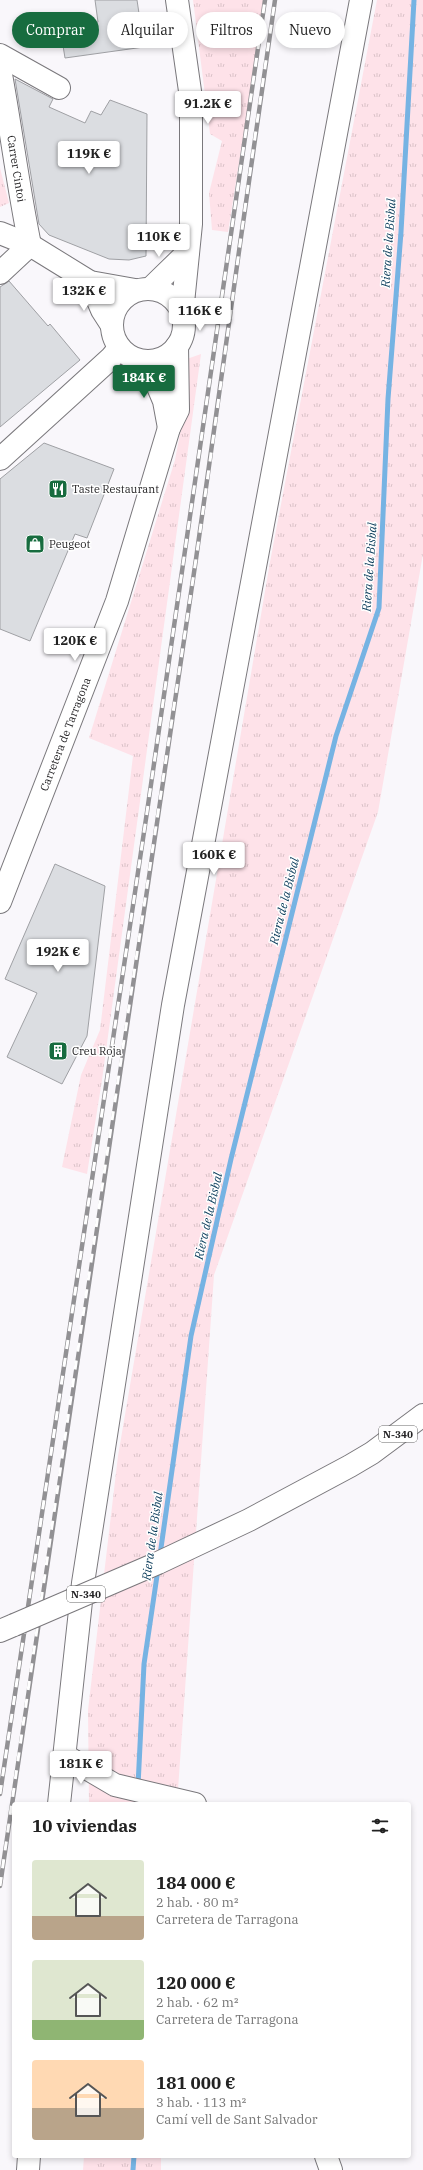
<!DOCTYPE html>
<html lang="es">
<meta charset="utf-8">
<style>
body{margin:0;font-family:"IBM Plex Serif",serif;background:#f2f2f2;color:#222;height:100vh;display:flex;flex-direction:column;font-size:15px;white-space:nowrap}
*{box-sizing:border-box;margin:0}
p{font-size:13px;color:#767676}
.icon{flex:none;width:22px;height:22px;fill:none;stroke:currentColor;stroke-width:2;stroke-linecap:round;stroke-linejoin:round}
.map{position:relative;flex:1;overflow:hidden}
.panel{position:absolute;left:12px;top:1802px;width:399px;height:356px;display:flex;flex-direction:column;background:#fff;border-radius:4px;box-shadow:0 2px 6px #0003}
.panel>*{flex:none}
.guide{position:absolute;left:12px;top:12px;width:399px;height:36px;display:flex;gap:8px}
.price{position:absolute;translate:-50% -34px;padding:0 9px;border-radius:4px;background:#fff;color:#222;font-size:13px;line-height:26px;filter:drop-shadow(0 1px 2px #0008)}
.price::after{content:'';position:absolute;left:50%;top:24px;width:12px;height:9px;margin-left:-6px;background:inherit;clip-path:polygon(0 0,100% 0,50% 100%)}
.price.active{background:#176c3f;color:#fff}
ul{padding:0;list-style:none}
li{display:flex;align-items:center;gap:12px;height:100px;padding:0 20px}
li span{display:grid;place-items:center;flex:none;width:112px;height:80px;border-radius:4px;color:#555}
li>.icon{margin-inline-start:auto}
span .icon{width:48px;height:48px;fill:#fffc;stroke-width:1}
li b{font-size:17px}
h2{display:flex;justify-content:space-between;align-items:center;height:48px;padding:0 20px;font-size:17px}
.chip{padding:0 14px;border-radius:18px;background:#fff;box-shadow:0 2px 6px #0003;font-size:14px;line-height:36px}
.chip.active{background:#176c3f;color:#fff}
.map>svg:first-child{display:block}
</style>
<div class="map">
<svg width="423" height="2170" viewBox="0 0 423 2170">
<defs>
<pattern id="grass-tufts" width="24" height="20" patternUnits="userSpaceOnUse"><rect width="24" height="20" fill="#fee2e9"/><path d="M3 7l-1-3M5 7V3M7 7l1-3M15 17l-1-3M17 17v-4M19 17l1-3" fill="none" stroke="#dac2c8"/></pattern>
</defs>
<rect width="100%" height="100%" fill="#f9f7fb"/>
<path fill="url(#grass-tufts)" d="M193,0h72l-37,232 -16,-2 -3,-37 13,-52 -12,-7z
M377,0h46v554l-45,258 -164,463 -37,529h-88l-1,-94 30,-254 152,-894z
M0,168l9,35 -9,4z
M201,354l-99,726 -15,94 -25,-7 19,-92 19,-45 33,-274 -44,-18 86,-278 11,-58 -2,-42z
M84,2156h77v14h-78z"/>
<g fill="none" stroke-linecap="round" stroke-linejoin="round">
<path stroke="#76b3e3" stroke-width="5" d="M160,1555l31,-219 40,-177 105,-423 43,-128 9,-209 13,-167 13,-232
M138,1786l6,-122 14,-95
M133,2170l1,-14"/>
</g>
<path fill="#dbdde1" stroke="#9fa0a4" d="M95,0h42l7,47 -79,11 -5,-31 38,-5z
M15,79l38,20 -4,8 36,16 6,-12 10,4 9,-15 37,14 -1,142 -17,4 -20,-1 -60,-24 -10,-11z
M9,281l39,45 2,-2 30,36 -80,67v-140z
M44,443l70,26 -27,69 -12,-4 -45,107 -30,-12v-150z
M55,864l50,22 -18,150 -25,48 -55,-27 30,-64 -32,-14z"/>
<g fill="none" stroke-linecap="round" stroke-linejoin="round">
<g stroke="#7a787c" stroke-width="24">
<g id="minor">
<path d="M177,0l14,98v126l-9,89"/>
<path d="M0,55l59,33"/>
<path id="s1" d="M0,69c11,59 18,118 30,176l-30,28"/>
<path d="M0,233l30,12 60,37 45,8"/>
<path d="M90,282l12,28 9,14"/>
<path d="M151,288l37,-36"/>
<circle cx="148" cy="325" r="36"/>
<path d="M147,361l17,40 5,27"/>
<path d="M0,459l111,-101 8,-10"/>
<path id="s2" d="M0,902l117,-301 52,-173 9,-18 -1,-64"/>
<path d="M64,1755l51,30 80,19"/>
<path d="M59,1804l24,-221 90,-578 188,-1005"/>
<path d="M326,2156l5,14"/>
<path d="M28,2170l1,-14"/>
</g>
</g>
<g stroke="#7a787c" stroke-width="24">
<path id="highway" d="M158,1563l91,-43 101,-54 22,-13 51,-38
M0,1631l14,-6"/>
</g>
<use href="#minor" stroke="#fff" stroke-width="22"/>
<use href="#highway" stroke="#fff" stroke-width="22"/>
<g stroke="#929194" stroke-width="4.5">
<path id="rail" d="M0,1794l147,-982 118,-812
M0,1886c63,-443 130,-885 196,-1327 27,-186 51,-373 79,-559"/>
</g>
<use href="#rail" stroke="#fff" stroke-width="3" stroke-dasharray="9" stroke-linecap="butt"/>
<g stroke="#7a787c" stroke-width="24" stroke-linecap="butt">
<path id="highway-bridge" d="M14,1625l144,-62"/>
</g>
<use href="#highway-bridge" stroke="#fff" stroke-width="22"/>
</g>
<defs>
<g id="restaurant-square" transform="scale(1)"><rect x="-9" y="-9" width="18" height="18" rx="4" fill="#176c3f" stroke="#fff"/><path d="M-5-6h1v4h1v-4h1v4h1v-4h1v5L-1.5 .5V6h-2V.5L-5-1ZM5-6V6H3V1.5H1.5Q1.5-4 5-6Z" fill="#fff"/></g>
<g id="shop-square" transform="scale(1)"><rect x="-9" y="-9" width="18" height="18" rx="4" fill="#176c3f" stroke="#fff"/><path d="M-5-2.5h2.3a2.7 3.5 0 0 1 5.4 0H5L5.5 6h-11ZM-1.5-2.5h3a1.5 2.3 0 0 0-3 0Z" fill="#fff"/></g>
<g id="building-square" transform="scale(1)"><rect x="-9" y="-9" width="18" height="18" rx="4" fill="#176c3f" stroke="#fff"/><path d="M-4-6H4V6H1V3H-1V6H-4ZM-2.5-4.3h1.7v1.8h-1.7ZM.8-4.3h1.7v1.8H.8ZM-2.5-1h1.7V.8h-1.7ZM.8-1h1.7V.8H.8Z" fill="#fff"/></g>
</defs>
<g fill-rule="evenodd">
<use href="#restaurant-square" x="58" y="489"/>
<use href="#shop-square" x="35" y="544"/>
<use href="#building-square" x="58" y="1051"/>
</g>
<g text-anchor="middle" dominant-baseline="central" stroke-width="3" stroke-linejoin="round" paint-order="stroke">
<g fill="#fff" stroke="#666667" stroke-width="1">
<rect x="379" y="1426" width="38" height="16" rx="3"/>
<rect x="67" y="1586" width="38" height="16" rx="3"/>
</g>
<g font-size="10" font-weight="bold" fill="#252426">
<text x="398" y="1434">N-340</text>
<text x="86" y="1594">N-340</text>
</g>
<g font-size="11" fill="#252426" stroke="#fff">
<text stroke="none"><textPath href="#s1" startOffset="101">Carrer Cintoi</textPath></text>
<text stroke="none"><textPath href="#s2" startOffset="180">Carretera de Tarragona</textPath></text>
</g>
<g font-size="11" fill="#252426" stroke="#fff" text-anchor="start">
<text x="72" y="489">Taste Restaurant</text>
<text x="49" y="544">Peugeot</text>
<text x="72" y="1051">Creu Roja</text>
</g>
<g font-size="12" font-style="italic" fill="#083a59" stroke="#fff">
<text transform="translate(388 243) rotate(-86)">Riera de la Bisbal</text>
<text transform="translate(369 567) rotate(-86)">Riera de la Bisbal</text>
<text transform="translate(284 901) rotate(-76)">Riera de la Bisbal</text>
<text transform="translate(208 1216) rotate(-77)">Riera de la Bisbal</text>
<text transform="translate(152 1536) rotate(-82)">Riera de la Bisbal</text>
</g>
</g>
</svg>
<b class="price" style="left:208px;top:125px">91.2K €</b>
<b class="price" style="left:89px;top:175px">119K €</b>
<b class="price" style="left:159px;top:258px">110K €</b>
<b class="price" style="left:84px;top:312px">132K €</b>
<b class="price" style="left:200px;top:332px">116K €</b>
<b class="price active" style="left:144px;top:399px">184K €</b>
<b class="price" style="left:75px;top:662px">120K €</b>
<b class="price" style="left:214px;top:876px">160K €</b>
<b class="price" style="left:58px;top:973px">192K €</b>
<b class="price" style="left:81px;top:1785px">181K €</b>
<div class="guide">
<a class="chip active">Comprar</a>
<a class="chip">Alquilar</a>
<a class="chip">Filtros</a>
<a class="chip">Nuevo</a>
</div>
<section class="panel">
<h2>10 viviendas<svg class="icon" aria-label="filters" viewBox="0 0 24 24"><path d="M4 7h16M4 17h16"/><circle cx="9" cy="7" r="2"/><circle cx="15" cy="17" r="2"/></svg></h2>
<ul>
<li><span style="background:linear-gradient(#dfe7d0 70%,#b9a48a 0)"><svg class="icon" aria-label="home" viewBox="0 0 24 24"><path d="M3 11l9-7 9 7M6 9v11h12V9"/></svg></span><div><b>184 000 €</b><p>2 hab. · 80 m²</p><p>Carretera de Tarragona</p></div></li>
<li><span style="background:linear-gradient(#dfe7d0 75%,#8fb573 0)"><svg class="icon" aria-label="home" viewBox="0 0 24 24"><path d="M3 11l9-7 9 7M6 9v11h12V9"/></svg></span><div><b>120 000 €</b><p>2 hab. · 62 m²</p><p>Carretera de Tarragona</p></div></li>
<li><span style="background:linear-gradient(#ffd9b3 60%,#b9a48a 0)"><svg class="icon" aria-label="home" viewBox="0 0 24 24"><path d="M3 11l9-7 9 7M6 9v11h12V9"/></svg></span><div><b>181 000 €</b><p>3 hab. · 113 m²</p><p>Camí vell de Sant Salvador</p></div></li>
</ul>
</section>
</div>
